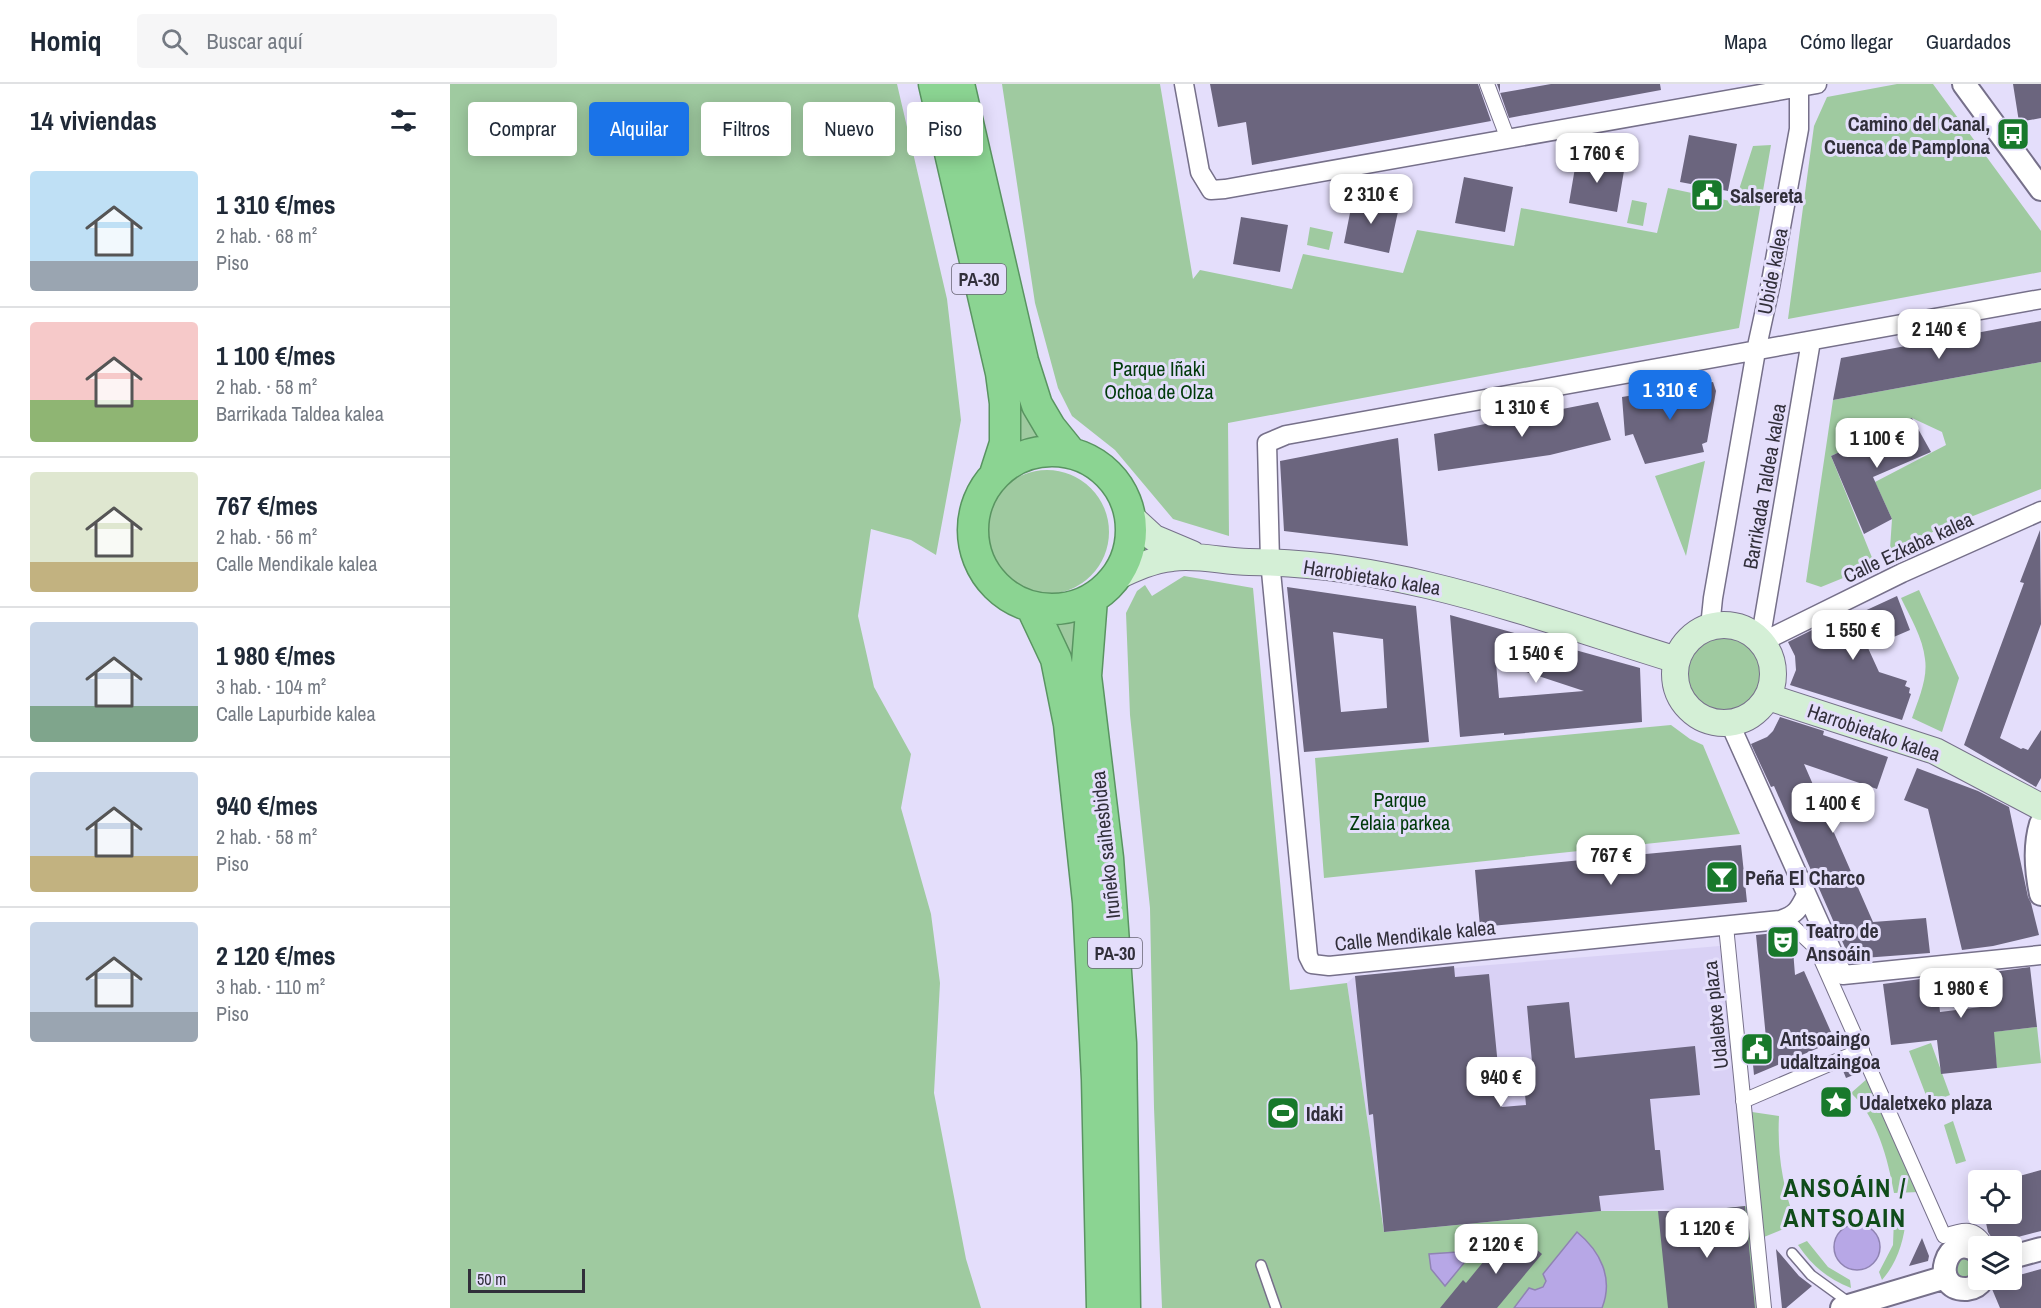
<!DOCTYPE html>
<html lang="es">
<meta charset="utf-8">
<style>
body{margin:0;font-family:"Archivo Narrow",sans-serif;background:#f6f6f7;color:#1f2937;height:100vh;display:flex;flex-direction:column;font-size:22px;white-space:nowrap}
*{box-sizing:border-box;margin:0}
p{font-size:20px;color:#747a83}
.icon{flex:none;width:33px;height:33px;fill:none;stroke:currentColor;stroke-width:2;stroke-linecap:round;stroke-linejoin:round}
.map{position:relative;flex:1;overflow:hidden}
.panel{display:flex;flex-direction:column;background:#fff;width:450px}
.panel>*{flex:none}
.hud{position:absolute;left:18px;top:18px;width:570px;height:54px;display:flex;gap:12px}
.controls{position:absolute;left:1518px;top:1086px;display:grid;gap:12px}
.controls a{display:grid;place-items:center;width:54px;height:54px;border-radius:6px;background:#fff;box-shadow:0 3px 15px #0003;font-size:30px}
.scale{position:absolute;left:18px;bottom:15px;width:117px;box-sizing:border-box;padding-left:6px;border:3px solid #312f3a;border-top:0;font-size:16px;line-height:21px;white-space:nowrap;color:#312f3a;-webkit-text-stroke:4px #e4defb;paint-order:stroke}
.price{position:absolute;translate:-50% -51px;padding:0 14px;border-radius:12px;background:#fff;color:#222;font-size:20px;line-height:39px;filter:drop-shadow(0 2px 3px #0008)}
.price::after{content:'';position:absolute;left:50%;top:36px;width:18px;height:14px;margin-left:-9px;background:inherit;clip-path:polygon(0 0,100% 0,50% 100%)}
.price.current{background:#1a73e8;color:#fff}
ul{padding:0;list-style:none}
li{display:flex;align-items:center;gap:18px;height:150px;padding:0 30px}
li+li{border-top:2px solid #e0e1e3}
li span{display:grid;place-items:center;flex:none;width:168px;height:120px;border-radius:6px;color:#555}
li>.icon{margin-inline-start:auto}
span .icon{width:72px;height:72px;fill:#fffc;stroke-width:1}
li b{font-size:26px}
h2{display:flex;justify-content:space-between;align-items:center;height:72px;padding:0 30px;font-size:26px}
.chip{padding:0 21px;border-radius:6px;background:#fff;box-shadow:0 3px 15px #0003;font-size:21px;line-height:54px}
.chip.current{background:#1a73e8;color:#fff}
header{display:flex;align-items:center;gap:36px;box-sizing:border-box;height:84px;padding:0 30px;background:#fff;border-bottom:2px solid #e0e1e3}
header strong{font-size:28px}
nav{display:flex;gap:33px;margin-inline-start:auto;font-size:21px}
.search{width:420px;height:54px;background:#f6f6f7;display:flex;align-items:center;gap:15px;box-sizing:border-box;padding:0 21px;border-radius:6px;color:#747a83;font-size:22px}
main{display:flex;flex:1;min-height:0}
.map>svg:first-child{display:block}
</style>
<header>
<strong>Homiq</strong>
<div class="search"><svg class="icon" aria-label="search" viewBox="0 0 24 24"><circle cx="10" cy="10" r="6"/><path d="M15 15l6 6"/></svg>Buscar aquí</div>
<nav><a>Mapa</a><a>Cómo llegar</a><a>Guardados</a></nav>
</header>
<main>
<section class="panel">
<h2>14 viviendas<svg class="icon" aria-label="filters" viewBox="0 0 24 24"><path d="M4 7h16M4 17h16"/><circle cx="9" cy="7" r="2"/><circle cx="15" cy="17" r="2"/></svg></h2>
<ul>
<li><span style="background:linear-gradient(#bfe0f5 75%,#9aa5b1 0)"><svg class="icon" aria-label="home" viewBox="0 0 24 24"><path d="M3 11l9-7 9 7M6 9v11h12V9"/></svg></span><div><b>1 310 €/mes</b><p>2 hab. · 68 m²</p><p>Piso</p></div></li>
<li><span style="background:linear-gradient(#f6c9c9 65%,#8fb573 0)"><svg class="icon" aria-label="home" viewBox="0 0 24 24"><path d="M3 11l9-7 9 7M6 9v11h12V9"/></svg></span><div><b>1 100 €/mes</b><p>2 hab. · 58 m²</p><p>Barrikada Taldea kalea</p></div></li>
<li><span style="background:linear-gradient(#dfe7d0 75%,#c2b280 0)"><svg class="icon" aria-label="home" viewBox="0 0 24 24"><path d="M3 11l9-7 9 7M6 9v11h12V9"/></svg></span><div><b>767 €/mes</b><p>2 hab. · 56 m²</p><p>Calle Mendikale kalea</p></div></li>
<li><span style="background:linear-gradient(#c9d6e8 70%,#7fa58c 0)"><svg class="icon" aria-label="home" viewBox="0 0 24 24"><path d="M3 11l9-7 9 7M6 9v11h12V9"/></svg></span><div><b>1 980 €/mes</b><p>3 hab. · 104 m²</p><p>Calle Lapurbide kalea</p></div></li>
<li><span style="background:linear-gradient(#c9d6e8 70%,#c2b280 0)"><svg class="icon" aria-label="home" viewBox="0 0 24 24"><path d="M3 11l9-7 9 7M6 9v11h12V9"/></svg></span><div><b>940 €/mes</b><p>2 hab. · 58 m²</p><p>Piso</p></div></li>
<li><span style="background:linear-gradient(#c9d6e8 75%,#9aa5b1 0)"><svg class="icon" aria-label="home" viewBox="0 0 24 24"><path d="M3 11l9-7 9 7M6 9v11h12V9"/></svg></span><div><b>2 120 €/mes</b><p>3 hab. · 110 m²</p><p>Piso</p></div></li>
</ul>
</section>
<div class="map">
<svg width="1591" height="1224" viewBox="0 0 1591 1224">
<rect width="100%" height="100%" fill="#e4defb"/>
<path fill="#d9d1f5" d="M1270,862l27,260 -146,5 -217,21 -37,-249 8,-7z"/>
<path fill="#9fcaa0" d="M0,0h447l50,215 14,121 -25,135 -25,-15 -40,-11 -13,87 16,71 37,67 -10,54 30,106 9,69 -6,110 32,166 15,49h-531z
M552,0h158l33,195 7,-9 92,19 11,-35 100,19 14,-43 97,16 7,-38 136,25 11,-45 67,14 18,-56 18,-1 -32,183 -511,95 1,113 -56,-17 -58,-69 -43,-34 -14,-28 -23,-85z
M1447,0h36l108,147v41l-253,47 26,-193 13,-29z
M1182,116l15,3 -4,23 -16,-3z
M860,143l23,5 -4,18 -22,-5z
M1591,278v127l-151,60 2,-30 -17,-37 71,-37 -4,-13 -30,-14 -81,38 44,109 -54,22 -15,-5 27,-182z
M568,303l24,50 -28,6z
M1255,377l-19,95 -31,-80z
M535 448a62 62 0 1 1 124 0a62 62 0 1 1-124 0Z
M734,492l69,12 37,402 57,-7 37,249 217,-21h97l49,-5 9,102h-480l-19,-43 15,43h-110l-8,-200 -4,-200 -20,-193 -4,-102 11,-22 8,-6 7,11z
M1469,506l40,88 -17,54 -30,-14c6,-18 16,-39 13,-59 -2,-21 -15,-42 -24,-61z
M625,536l-2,56 -19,-50z
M1238 591a37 37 0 1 1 74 0a37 37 0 1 1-74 0Z
M1221,641l19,14 13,6 37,89 -416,44 -9,-120z
M1587,943l4,36 -44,5 -4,-36z
M1481,959l19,52 -21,8 -20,-52z
M1418,994l51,114 -25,1c-6,-34 -17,-76 -43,-100z
M1302,1028l27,4c-2,38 4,72 17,108l-32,13z
M1503,1037l13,40 -10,3 -12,-39z
M1444,1134h12c-2,23 -9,45 -24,62l-3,-8 14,-27z
M1357,1157l21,26 22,13 1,8c-23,-9 -39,-22 -53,-43z
M1510,1171l18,7v12l-18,8 -7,-20z"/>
<path fill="#b7a7e6" stroke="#8f83b2" stroke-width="1.5" d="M1384 1163a23 23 0 1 1 46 0a23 23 0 1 1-46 0Z
M1127,1148c23,19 37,46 25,76h-88l15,-20 6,2 8,-3 3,-6 -3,-7z
M1008,1168l6,11 -19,23 -14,-17 -2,-15z"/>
<path fill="#6b657e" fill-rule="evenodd" d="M760,0h268l13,37 -239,44 -6,-43 -28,5z
M1047,0h3v9l51,-9h109l1,6 -152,28z
M1563,0h28v34l-22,4z
M1239,51l48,9 -9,47 -48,-9z
M1127,72l48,9 -8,47 -48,-9z
M1014,93l49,10 -8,45 -50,-9z
M903,114l46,9 -10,46 -45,-10z
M791,133l47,8 -8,47 -47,-8z
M1591,237v41l-208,38 8,-42z
M1263,298l3,9 -9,51 -5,2 2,8 -59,12 -12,-30 -8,2 -3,-39z
M1148,318l13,38 -61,15 -112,16 -4,-37z
M1462,334l19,34 -58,25 19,42 -28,15 -33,-78z
M948,354l10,108 -124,-15 -4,-70z
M1590,446l1,94 -41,114 21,11 2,-1 5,2 13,-20v48l-5,9 -72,-42 60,-162 -4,-1z
M837,503l129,19 13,136 -125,10zM883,548l50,7 4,69 -46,4z
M1447,512l13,34 -42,18 11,24 28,9 -2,5 5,2 -1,5 2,1 -9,26 -112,-35 6,-15 -1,-14 -7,-14 42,-21 2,5z
M1000,531l190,53 2,54 -138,13v-2l-44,4zM1046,578l88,29 -85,7z
M1330,633l44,14 -1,4 65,22 -11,32 -73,-25 69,158 53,-4 4,35 -80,6 -76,-173 -3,1 -20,-43 16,-7 6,-6z
M1467,684l61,23 31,16 19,90 3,6 8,32 -46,11 -31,4 -34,-141 -24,-9z
M1291,761l6,57 -267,25 -5,-57z
M1336,848l6,5 3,38 9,-4 31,70 -81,34 -3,-31 15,-6 -10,-103z
M1004,882l1,11 34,-3 13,133 24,-2 -4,-42 10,-1 -5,-56 42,-4 6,56 120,-12 5,49 -50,4 5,51h5l4,40 -65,6 2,15 -217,21 -11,-118 -4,1 -14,-139z
M1580,883l7,60 -43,5 3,36 -56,6 -4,-34 -46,5 -8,-61 53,-7 4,35 49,-6 -4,-33z
M1407,978l4,10 -15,6 -4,-10z
M1591,1086v61l-46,12 -7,-11 -4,-18h28v-36z
M1295,1122l10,102h-87l-10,-97h40z
M1061,1144l31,26 -45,54h-57l23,-28 3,3z
M1472,1154l7,18 -1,5 -19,5z
M1326,1165l23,27 13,10 -26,22h-4z
M1591,1185v39h-41l-8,-19 3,-8 17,-1v-3z"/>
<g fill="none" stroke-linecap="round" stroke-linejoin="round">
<g stroke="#76708a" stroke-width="12">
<path id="service" d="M1342,1169l19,22 40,29
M811,1181l15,43"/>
</g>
<g stroke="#76708a" stroke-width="16">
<path id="pedestrian" d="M1037,0l19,50
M1335,835l31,29 128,288c20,-7 31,-10 43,10
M1276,842l38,382
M1293,1017l119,-51"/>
</g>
<g stroke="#76708a" stroke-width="21">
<path id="minor" d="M734,0l16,88 11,18 14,-1 592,-105
M1260,543l3,-29 43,-247 14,-64 29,-158v-45
M1305,551l8,-11 48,-283
M1312,558l140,-69 139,-62
M1280,640l113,251 198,-20
M1356,811c-7,14 -10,20 -26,25l-451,46 -17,-2 -4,-8 -38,-395 -3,-118 19,-8 755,-136"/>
</g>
<g stroke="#76708a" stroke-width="26">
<path id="tertiary" d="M1514,0l77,105
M1591,740c-7,23 -5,46 0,70
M1528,1168c-32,-24 -50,39 -11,37 6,-1 12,-4 15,-9
M1562,1173l29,-8
M1392,1224l104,-31"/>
</g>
<g stroke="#76708a" stroke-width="28">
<path id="secondary" d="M680,432l24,22 38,16
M666,493c19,-9 36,-17 56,-19 25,-4 52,4 77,4 148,0 288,55 428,98
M1225 590a49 49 0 1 1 98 0a49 49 0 1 1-98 0Z
M1318,613l167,54 106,56"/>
</g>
<g stroke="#599461" stroke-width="33">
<path id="trunk" d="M484,0l67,289 4,30v40l-10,31
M509,0l64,277 14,44 13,22 21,26
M523 446a79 79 0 1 1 158 0a79 79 0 1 1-158 0Z
M642,515l-6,77 22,182 13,185 4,265
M582,524l24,51 13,65 19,178 9,177 5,229"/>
</g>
<use href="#service" stroke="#fff" stroke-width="9"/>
<use href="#pedestrian" stroke="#fff" stroke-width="14"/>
<use href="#minor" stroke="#fff" stroke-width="18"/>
<use href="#tertiary" stroke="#fff" stroke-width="22"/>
<use href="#secondary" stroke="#d4efd6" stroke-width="26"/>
<use href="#trunk" stroke="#8bd492" stroke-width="30"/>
</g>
<defs>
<g id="bus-square" transform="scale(1.725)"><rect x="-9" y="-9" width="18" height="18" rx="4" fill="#18792b" stroke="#e4defb"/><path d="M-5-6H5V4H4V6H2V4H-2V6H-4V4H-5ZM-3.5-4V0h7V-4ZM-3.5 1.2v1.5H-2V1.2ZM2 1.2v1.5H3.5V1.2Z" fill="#fff"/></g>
<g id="civic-square" transform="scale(1.725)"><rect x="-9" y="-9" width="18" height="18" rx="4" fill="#18792b" stroke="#e4defb"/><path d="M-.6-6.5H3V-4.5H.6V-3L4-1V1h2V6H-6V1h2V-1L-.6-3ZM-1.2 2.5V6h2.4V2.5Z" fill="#fff"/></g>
<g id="bar-square" transform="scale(1.725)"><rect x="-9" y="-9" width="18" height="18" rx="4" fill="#18792b" stroke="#e4defb"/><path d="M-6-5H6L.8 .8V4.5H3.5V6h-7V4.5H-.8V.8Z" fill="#fff"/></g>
<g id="theatre-square" transform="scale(1.725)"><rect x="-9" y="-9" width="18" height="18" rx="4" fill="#18792b" stroke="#e4defb"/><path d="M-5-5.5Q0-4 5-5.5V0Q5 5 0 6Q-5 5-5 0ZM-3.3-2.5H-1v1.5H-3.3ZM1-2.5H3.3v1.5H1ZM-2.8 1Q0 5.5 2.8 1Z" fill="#fff"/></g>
<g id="sight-square" transform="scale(1.725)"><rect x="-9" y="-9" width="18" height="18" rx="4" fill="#18792b" stroke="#e4defb"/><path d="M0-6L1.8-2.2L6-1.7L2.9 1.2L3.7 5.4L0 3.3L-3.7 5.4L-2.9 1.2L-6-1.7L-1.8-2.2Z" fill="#fff"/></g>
<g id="stadium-square" transform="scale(1.725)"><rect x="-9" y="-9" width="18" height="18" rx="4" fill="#18792b" stroke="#e4defb"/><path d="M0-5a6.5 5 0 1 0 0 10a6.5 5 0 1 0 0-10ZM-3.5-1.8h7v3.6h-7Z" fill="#fff"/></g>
</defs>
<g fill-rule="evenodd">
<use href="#bus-square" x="1563" y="50"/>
<use href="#civic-square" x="1257" y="111"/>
<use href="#bar-square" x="1272" y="793"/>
<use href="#theatre-square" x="1333" y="858"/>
<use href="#civic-square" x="1307" y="965"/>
<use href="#sight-square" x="1386" y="1018"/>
<use href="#stadium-square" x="833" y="1029"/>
</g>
<g text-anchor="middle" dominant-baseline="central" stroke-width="6" stroke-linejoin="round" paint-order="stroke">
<g fill="#e4defb" stroke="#676474" stroke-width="1.5">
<rect x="502" y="180" width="54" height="30" rx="4.5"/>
<rect x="638" y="854" width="54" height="30" rx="4.5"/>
</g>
<g font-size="18" font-weight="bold" fill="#312f3a">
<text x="529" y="195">PA-30</text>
<text x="665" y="869">PA-30</text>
</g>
<g font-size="20" font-weight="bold" fill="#312f3a" stroke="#e4defb" text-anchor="start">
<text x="1540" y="39" text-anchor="end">Camino del Canal,<tspan x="1540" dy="23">Cuenca de Pamplona</tspan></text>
<text x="1280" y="111">Salsereta</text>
<text x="1295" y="793">Peña El Charco</text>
<text x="1356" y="846">Teatro de<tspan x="1356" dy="23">Ansoáin</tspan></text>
<text x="1330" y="954">Antsoaingo<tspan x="1330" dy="23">udaltzaingoa</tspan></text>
<text x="1409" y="1018">Udaletxeko plaza</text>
<text x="856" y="1029">Idaki</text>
</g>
<g font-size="20" fill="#312f3a" stroke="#e4defb">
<text transform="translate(1322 187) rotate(-79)">Ubide kalea</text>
<text transform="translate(1314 402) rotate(-80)">Barrikada Taldea kalea</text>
<text transform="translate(1458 463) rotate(-25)">Calle Ezkaba kalea</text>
<text transform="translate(922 493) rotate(9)">Harrobietako kalea</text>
<text transform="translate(1424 648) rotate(19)">Harrobietako kalea</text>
<text transform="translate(655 761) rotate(-96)">Iruñeko saihesbidea</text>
<text transform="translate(965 851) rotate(-6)">Calle Mendikale kalea</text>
<text transform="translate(1265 931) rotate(-96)">Udaletxe plaza</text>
</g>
<g font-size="20" fill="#003a0a" stroke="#e4defb">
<text x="709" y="284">Parque Iñaki<tspan x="709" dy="23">Ochoa de Olza</tspan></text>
<text x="950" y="715">Parque<tspan x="950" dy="23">Zelaia parkea</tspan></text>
</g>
<g font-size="26" font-weight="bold" letter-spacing="1.5" fill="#104c1a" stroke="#e4defb">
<text x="1395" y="1103">ANSOÁIN /<tspan x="1395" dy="30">ANTSOAIN</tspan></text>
</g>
</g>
</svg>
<div class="controls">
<a><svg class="icon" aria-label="locate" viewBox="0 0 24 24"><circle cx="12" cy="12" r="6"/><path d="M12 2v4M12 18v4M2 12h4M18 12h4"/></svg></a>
<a><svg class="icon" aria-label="layers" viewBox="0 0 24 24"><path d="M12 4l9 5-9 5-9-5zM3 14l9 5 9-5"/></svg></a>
</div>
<div class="scale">50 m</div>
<b class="price" style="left:1147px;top:100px">1 760 €</b>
<b class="price" style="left:921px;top:141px">2 310 €</b>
<b class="price" style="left:1489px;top:276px">2 140 €</b>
<b class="price current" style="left:1220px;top:337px">1 310 €</b>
<b class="price" style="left:1072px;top:354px">1 310 €</b>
<b class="price" style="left:1427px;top:385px">1 100 €</b>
<b class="price" style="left:1403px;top:577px">1 550 €</b>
<b class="price" style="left:1086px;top:600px">1 540 €</b>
<b class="price" style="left:1383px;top:750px">1 400 €</b>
<b class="price" style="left:1161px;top:802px">767 €</b>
<b class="price" style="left:1511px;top:935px">1 980 €</b>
<b class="price" style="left:1051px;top:1024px">940 €</b>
<b class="price" style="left:1257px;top:1175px">1 120 €</b>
<b class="price" style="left:1046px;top:1191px">2 120 €</b>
<div class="hud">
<a class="chip">Comprar</a>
<a class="chip current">Alquilar</a>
<a class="chip">Filtros</a>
<a class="chip">Nuevo</a>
<a class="chip">Piso</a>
</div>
</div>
</main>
